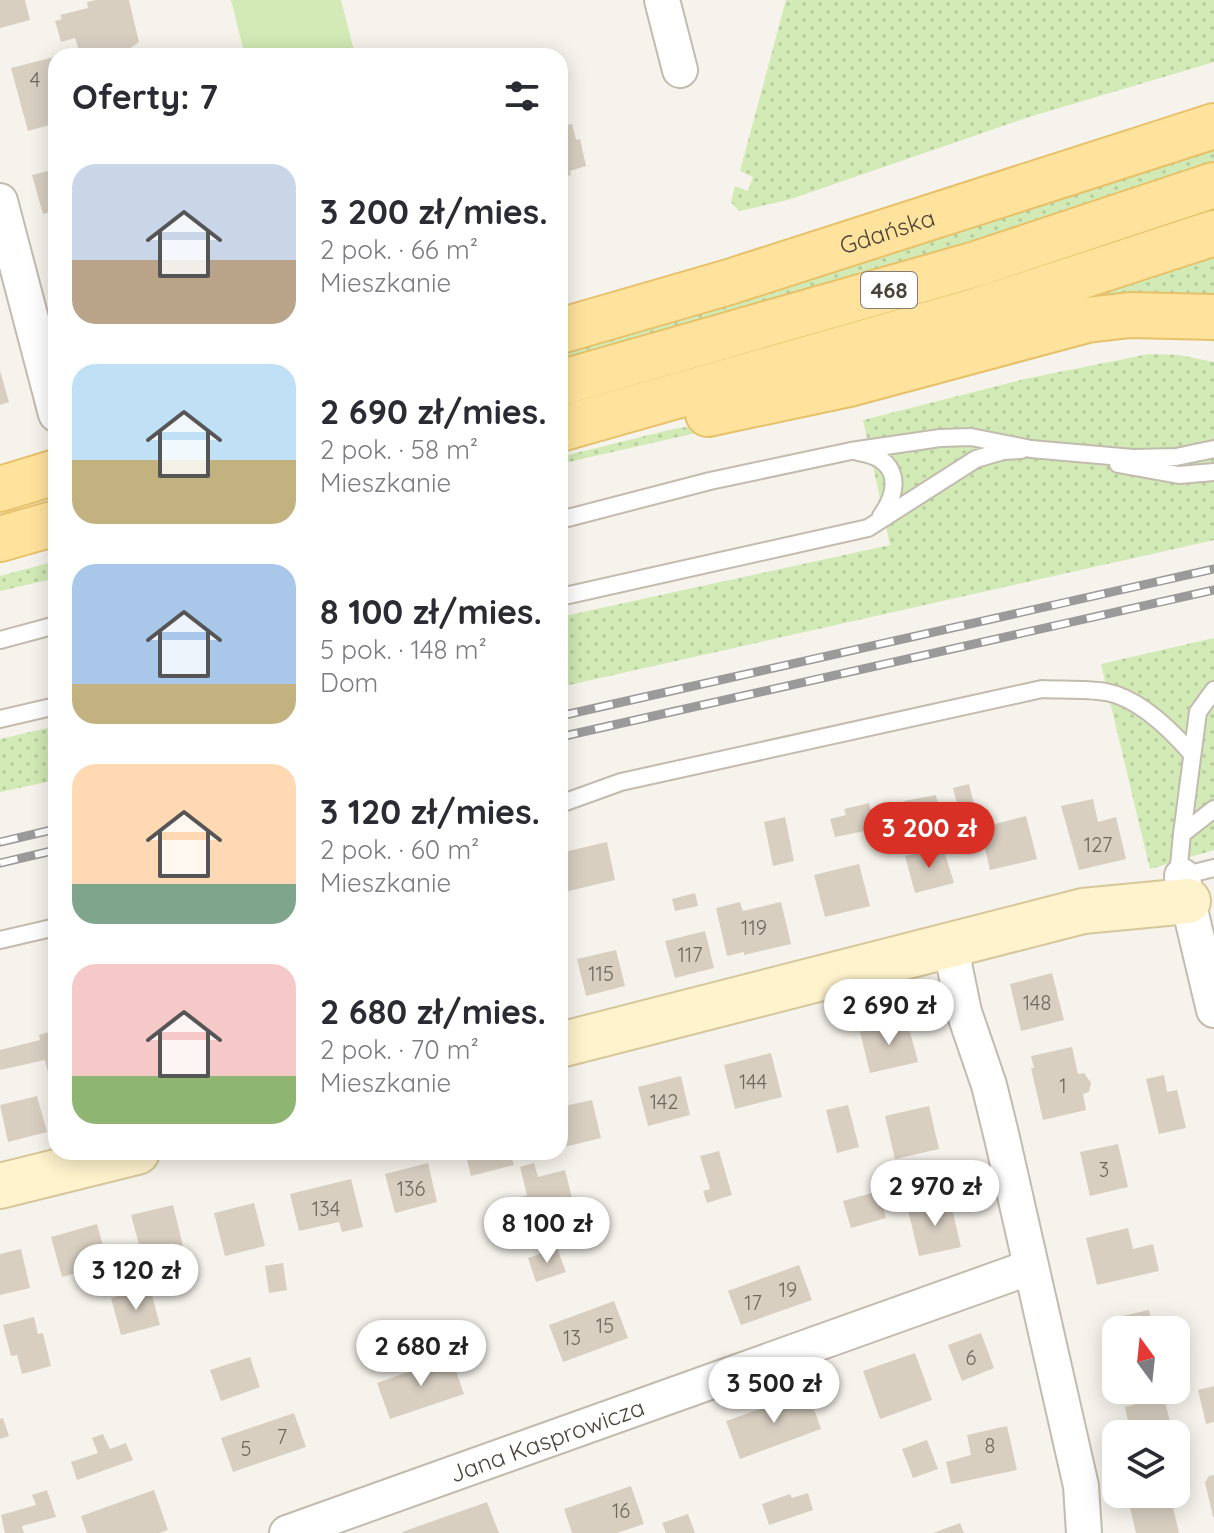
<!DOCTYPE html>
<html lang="pl">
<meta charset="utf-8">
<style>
body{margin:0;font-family:Quicksand,sans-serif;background:#f7f7f7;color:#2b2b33;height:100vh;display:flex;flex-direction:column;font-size:30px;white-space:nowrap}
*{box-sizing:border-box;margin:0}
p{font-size:26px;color:#7c7c81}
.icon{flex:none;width:44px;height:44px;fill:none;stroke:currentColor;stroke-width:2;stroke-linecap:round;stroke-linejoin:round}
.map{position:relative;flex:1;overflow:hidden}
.panel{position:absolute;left:48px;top:48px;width:520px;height:1112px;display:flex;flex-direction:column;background:#fff;border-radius:24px;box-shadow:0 4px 20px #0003}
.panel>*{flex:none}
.needle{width:52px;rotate:345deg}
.tools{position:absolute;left:1102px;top:1316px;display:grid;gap:16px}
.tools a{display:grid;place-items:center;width:88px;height:88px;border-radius:16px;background:#fff;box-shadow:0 4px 20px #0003;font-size:40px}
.price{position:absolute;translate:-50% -68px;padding:0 18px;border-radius:28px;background:#fff;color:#222;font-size:26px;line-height:52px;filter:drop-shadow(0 2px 4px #0008)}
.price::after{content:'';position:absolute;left:50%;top:48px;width:24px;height:18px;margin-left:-12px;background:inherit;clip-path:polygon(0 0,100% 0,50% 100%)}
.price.selected{background:#d93025;color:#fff}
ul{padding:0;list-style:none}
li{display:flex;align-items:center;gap:24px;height:200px;padding:0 24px}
li span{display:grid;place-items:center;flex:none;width:224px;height:160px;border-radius:24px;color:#555}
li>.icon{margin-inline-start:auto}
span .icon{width:96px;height:96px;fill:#fffc;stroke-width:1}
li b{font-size:34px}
h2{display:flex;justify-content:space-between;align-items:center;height:96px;padding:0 24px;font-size:34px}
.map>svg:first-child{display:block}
</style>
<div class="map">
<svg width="1214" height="1533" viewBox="0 0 1214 1533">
<defs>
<pattern id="grass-dots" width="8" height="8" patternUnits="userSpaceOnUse" patternTransform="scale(2)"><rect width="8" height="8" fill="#d2eab5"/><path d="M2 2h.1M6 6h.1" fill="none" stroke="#b6ca9c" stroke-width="1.8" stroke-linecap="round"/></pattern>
</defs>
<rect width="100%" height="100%" fill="#f6f3ec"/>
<path fill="url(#grass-dots)" d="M786,0h428v62l-185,55 -241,83 -49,11 -8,-9 4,-16 13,5 5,-14 -13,-6z
M1214,146v23l-142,47 -512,150v-21z
M1214,248v56l-353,55z
M1214,330v12l-15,-5 -76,-1 -563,128v-7l109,-27 168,-30 249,-67z
M1149,354l30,1 35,7v178l-654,147v-70l330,-72 -27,-125 166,-42z
M56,561v17l-56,13v-15z
M1214,638v212l-64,19 -49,-205z
M56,726v54l-56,12v-53z"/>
<path fill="#d2eab5" d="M231,0h110l13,51 -21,5h-88z"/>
<path fill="#d8cfc1" d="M0,0h25l5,20 -30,8z
M96,0h33l10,42 -10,7 -11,3v2l-22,2 -2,-6 -14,4 -5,-16 -14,4 -6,-21 7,-2 -2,-4 28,-7 -1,-6z
M54,57l2,10v56l-28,8 -17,-63z
M572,124l4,16 4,-1 6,27 -16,5 1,4 -11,3v-52z
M56,169v41l-13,4 -11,-39z
M0,371l9,31 -9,3z
M969,784l7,28 -16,4 -7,-28z
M936,795l5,21 -32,7 -5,-22z
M1093,799l5,23 18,-5 10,42 -47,11 -18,-64z
M869,803l6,26 -40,8 -5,-18 16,-4 -2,-6z
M956,808l5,22 -12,3 -5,-23z
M1026,816l11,43 -47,11 -10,-42z
M785,817l9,44 -21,5 -9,-44z
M607,842l8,38 -55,13v-40z
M943,847l11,36 -39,10 -10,-37z
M859,864l11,42 -45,11 -11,-42z
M695,893l3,13 -23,5 -3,-12z
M740,902l3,9 38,-9 10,42 -47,11v-3l-17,4 -11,-48z
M705,931l9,37 -39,10 -10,-37z
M616,950l9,36 -39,10 -9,-37z
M1052,973l12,47 -43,11 -11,-47z
M907,1020l11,42 -48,11 -10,-41z
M56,1030v52l-5,2 -6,-24 -45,10v-20l40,-10 -1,-5z
M1072,1047l6,27 6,-1 7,10 -2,9 -6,2 3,16 -43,10 -12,-52h3l-3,-12z
M771,1053l11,44 -47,12 -11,-44z
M1164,1075l3,17 10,-2 9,38 -27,6 -13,-55z
M681,1076l9,39 -42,11 -10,-39z
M37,1096l10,36 -39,10 -8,-37z
M592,1100l9,38 -41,10v-41z
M848,1105l11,42 -22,6 -11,-43z
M929,1106l10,43 -44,10 -10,-43z
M1118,1144l10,43 -38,9 -10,-44z
M719,1151l13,44 -25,8 -4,-12 7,-2 -10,-33z
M465,1152h45l4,13 -43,11z
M428,1163l9,39 -42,11 -10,-39z
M534,1163l4,14 27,-7 11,44 -26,7 3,12 -21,5 -12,-41 7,-2 -7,-28z
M351,1179l12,48 -21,5 -3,-10 -40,9 -9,-37z
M879,1191l7,27 -35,10 -8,-27z
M950,1200l11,47 -42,9 -11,-46z
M254,1203l11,43 -40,10 -11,-43z
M173,1205l10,41 -41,10 -11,-41z
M97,1224l11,40 -46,13 -11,-40z
M1128,1228l5,21 20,-5 6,27 -62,14 -11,-47z
M557,1248l9,24 -30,10 -8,-24z
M21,1249l9,39 -30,7v-41z
M283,1263l4,27 -18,3 -4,-27z
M799,1265l13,35 -71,25 -13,-34z
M150,1288l10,37 -39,10 -10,-37z
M614,1301l14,37 -65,24 -14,-37z
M1149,1310l5,20h-38l-1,14 -6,-25z
M34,1317l4,17 5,-1 8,33 -29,8 -5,-19 -6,1 -8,-31z
M397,1322l6,19 -36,12 -6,-19z
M981,1333l13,35 -32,13 -14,-36z
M915,1353l17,47 -52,19 -17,-48z
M250,1357l10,30 -39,14 -11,-31z
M451,1357l13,37 -74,25 -13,-36z
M1214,1386v36l-8,2 -8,-34z
M808,1392l13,37 -81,30 -14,-38z
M1164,1397l9,37h-42l-6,-27z
M294,1413l12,34 -73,25 -12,-34z
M3,1418l6,18 -9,3v-20z
M1007,1426l10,44 -66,14 -5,-22 25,-7 -4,-20z
M103,1434l7,15 16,-6 7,17 -56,20 -6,-18 27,-9 -6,-15z
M927,1440l11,29 -25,9 -11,-29z
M1214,1475v42h-1l-8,-35 4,-6z
M631,1486l13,38 -27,9h-45l-8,-24z
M47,1490l9,27 -34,9 2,7h-19l-4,-18 35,-10 -4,-10z
M154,1490l14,40 -9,3h-72l-6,-17z
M808,1493l5,17 -44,15 -7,-21 28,-10 2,4z
M1151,1494h19l9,39h-43l-8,-34z
M487,1502l12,31h-96l-1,-1z
M688,1514l7,19h-29l-4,-10z
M960,1523l4,10h-31z"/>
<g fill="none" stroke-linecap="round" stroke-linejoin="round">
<g stroke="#c2bbae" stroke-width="20">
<path id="lane" d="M858,452c40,6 44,34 23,64
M1118,464l61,11 35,-3
M560,520l150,-39 141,-30 89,-13 31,-1 60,12 102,9 43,-1 38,-8
M560,597l308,-69 108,-69 27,-8 18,-1
M0,640l56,-15
M1214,690l-16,22 -16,122 -3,31 3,11 32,-8
M0,719l56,-13
M560,804l61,-22 421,-93c21,1 44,0 64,3 33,6 65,38 86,62
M1182,834l32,-25
M0,940l56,-13"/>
</g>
<g stroke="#c2bbae" stroke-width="38">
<g id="street">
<path d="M662,0l18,70"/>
<path d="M0,201l56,213"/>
<path d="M1182,876l32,134"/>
<path d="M950,944l14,68 25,73 13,53 79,348 3,47"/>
<path id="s1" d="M287,1533l744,-266"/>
</g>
</g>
<g stroke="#d6c79b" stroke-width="48">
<path id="secondary" d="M560,1045l523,-134 105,-10
M0,1186l137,-34"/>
</g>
<g stroke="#e6c16a" stroke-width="48">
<g id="primary">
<path id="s2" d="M560,331l169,-49 485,-156"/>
<path d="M560,383l416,-119 238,-79"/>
<path d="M708,414l141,-30 238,-64 43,-5 84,2"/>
<path d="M560,429l415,-118 239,-78"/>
<path d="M0,489l56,-17"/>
<path d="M0,539l56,-16"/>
</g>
</g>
<use href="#lane" stroke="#fff" stroke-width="16"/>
<use href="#street" stroke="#fff" stroke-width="34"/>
<use href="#secondary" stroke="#fff3cd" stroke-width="44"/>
<use href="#primary" stroke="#ffe39c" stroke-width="44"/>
<g stroke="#9a9a9a" stroke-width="9">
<path id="rail" d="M560,716l654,-147
M560,737l654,-147
M0,842l56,-13
M0,863l56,-13"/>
</g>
<use href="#rail" stroke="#fff" stroke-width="6" stroke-dasharray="18" stroke-linecap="butt"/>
</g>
<g text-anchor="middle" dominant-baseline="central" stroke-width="6" stroke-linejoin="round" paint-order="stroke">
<g font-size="20" fill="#6e675b">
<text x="35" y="79">4</text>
<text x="1098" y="844">127</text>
<text x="754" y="927">119</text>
<text x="690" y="954">117</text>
<text x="601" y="973">115</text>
<text x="1037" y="1002">148</text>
<text x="753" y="1081">144</text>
<text x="1063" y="1085">1</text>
<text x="664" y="1101">142</text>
<text x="1104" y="1169">3</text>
<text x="411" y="1188">136</text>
<text x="326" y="1208">134</text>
<text x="788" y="1289">19</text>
<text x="753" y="1302">17</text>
<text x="605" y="1325">15</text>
<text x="572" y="1337">13</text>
<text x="971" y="1357">6</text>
<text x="282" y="1436">7</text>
<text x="990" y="1445">8</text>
<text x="246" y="1448">5</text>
<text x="621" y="1510">16</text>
</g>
<rect fill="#fff" stroke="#817c74" stroke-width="2" x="861" y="272" width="56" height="36" rx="6"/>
<g font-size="22" font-weight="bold" fill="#4b4439">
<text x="889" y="290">468</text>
</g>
<g font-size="24" fill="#4b4439" stroke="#fff">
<text stroke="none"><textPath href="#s2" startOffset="342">Gdańska</textPath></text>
<text stroke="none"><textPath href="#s1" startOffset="276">Jana Kasprowicza</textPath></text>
</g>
</g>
</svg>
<div class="tools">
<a><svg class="needle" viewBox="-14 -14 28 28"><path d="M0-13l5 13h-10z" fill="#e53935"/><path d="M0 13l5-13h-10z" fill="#7c7c81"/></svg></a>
<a><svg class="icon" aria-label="layers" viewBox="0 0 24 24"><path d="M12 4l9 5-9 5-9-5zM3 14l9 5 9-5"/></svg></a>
</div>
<b class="price selected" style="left:929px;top:870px">3 200 zł</b>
<b class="price" style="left:889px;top:1047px">2 690 zł</b>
<b class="price" style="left:935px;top:1228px">2 970 zł</b>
<b class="price" style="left:547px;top:1265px">8 100 zł</b>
<b class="price" style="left:136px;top:1312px">3 120 zł</b>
<b class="price" style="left:421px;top:1388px">2 680 zł</b>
<b class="price" style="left:774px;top:1425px">3 500 zł</b>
<section class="panel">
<h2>Oferty: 7<svg class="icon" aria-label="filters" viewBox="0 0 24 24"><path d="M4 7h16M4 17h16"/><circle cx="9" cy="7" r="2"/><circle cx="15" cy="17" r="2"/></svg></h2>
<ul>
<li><span style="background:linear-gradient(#c9d6e8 60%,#b9a48a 0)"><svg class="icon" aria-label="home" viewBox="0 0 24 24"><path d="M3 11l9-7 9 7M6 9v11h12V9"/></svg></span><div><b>3 200 zł/mies.</b><p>2 pok. · 66 m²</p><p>Mieszkanie</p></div></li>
<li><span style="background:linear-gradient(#bfe0f5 60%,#c2b280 0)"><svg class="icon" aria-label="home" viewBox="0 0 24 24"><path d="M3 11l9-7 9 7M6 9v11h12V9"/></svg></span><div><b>2 690 zł/mies.</b><p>2 pok. · 58 m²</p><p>Mieszkanie</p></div></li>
<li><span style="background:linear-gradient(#a9c7e8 75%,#c2b280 0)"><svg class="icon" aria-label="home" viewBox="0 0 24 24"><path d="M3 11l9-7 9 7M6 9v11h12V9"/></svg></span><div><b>8 100 zł/mies.</b><p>5 pok. · 148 m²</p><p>Dom</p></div></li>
<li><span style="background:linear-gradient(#ffd9b3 75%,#7fa58c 0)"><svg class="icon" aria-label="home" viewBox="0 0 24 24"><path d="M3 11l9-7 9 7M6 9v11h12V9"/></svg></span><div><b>3 120 zł/mies.</b><p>2 pok. · 60 m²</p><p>Mieszkanie</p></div></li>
<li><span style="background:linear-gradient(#f6c9c9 70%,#8fb573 0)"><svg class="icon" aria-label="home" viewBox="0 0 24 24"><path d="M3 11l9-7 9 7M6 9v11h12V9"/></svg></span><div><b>2 680 zł/mies.</b><p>2 pok. · 70 m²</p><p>Mieszkanie</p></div></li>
</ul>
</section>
</div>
